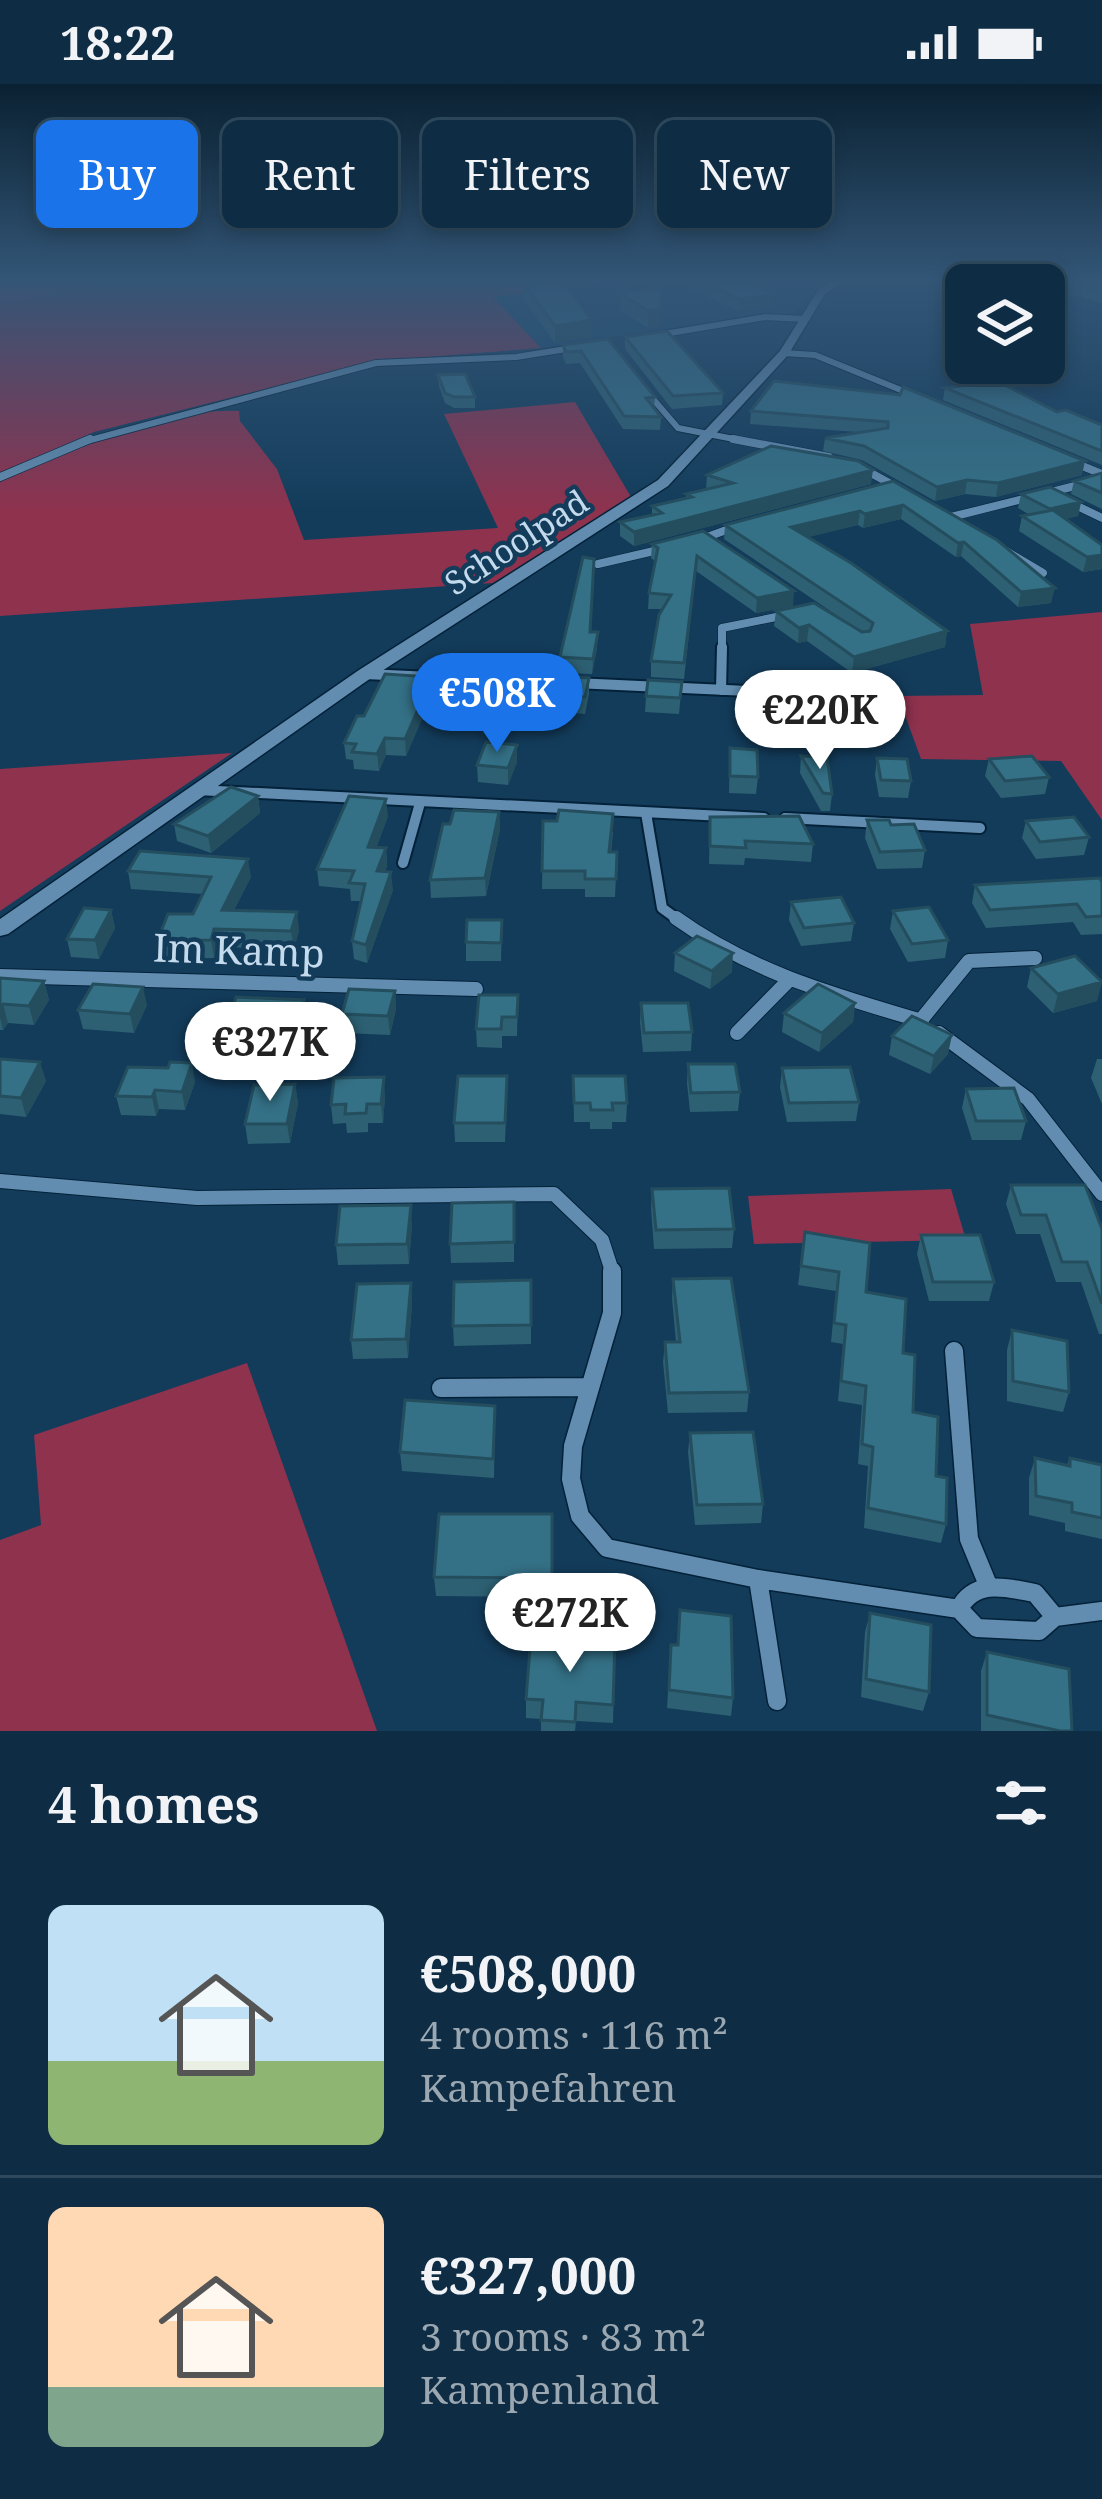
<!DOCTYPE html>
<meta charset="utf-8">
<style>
body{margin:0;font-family:"Noto Serif",serif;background:#17354b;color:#f1f3f6;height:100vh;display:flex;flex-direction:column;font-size:45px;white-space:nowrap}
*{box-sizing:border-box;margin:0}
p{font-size:39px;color:#9ba8b2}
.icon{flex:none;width:66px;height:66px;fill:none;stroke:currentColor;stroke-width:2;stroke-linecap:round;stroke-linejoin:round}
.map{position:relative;height:1647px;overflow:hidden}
.details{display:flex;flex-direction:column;background:#0e2d44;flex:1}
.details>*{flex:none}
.hud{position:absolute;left:36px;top:36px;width:1032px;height:108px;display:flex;gap:24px}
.fabs{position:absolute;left:945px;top:180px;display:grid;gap:24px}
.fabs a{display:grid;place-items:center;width:120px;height:120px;border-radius:18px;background:#0e2d44;box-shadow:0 6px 18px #0003,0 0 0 3px #2e495d;font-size:60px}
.price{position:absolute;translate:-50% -102px;padding:0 27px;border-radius:42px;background:#fff;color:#222;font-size:39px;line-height:78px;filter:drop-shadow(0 3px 6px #0008)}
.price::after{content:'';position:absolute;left:50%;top:72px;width:36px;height:27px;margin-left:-18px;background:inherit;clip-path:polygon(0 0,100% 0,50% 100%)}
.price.current{background:#1a73e8;color:#fff}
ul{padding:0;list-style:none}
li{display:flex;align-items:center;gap:36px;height:300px;padding:0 48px}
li+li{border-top:3px solid #2e495d}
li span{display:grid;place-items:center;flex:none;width:336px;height:240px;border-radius:18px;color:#555}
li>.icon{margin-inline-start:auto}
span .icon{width:144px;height:144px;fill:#fffc;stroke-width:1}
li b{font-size:51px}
h2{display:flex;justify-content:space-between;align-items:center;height:144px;padding:0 48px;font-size:51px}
.pill{padding:0 42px;border-radius:18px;background:#0e2d44;box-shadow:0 6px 18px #0003,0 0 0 3px #2e495d;font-size:42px;line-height:108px}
.pill.current{background:#1a73e8;color:#fff}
.status{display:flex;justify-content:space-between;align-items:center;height:84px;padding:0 60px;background:#0e2d44;direction:ltr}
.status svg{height:33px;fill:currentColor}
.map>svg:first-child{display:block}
</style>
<div class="status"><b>18:22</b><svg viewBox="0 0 49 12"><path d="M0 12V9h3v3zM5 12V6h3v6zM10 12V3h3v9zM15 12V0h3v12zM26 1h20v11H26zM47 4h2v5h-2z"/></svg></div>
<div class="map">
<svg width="1102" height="1647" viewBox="0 0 1102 1647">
<rect width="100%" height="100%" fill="#133c5b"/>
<path fill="#17486c" d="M735,196l93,2 -39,34 -33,-1 -215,33 -50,-51 126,-16 15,9 62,-1z"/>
<path fill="#8e324e" d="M126,196h499l-132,17 48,51 -165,13 -282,71 -94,41v-170z
M575,318l56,95 -138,86 -493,33v-134c70,-29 162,-75 239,-71l1,10 37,48 27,71 194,-12 -54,-114z
M1102,528v208l-41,-59 -140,-2 -23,-63 85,-1 -13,-71z
M232,669l-232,158v-142z
M951,1105l15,51 -212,4 -6,-48z
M247,1279l130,368h-377v-191l41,-15 -7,-90z"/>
<path fill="#aa325a" d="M0,196h126l-126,23z"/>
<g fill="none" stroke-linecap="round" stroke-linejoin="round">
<g stroke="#032239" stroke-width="8">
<path id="minor-far4" d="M658,251l107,-18 40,2
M784,269l31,2 98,40
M647,308l31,36 71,14
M83,358l293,-79 140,-6 63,-10"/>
</g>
<g stroke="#032239" stroke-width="9">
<path id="minor-far3" d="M733,355l96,18
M1070,377l32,13
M860,383l40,22
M0,393l90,-38
M1069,418l33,16
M951,433l132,-33
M699,456l41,-15
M1006,467l37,22
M598,480l69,-16
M722,566v-22l64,-13"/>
</g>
<g stroke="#032239" stroke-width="14">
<path id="minor-far2" d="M365,590l89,4
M510,596l300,14
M721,606l1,-43
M197,706l567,28
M646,729l16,95 18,13
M785,734l195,10
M403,779l17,-60"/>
</g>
<g stroke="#032239" stroke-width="16">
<path id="minor-far1" d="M676,834c75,54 158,77 246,103
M0,892l476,13
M921,936l48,-59 66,-3
M737,949l51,-52
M939,949l89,66 74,95
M0,1097l197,17 357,-4 48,46 11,34"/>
</g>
<g stroke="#032239" stroke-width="21">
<path id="minor" d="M612,1187v42l-39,133 -2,33 9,37 27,32 151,31 201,30c16,-31 48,-21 76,-16l20,24 47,-6
M954,1267l15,188 19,46
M441,1304l149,-1
M758,1495l19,122
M959,1525l18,19 62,3 16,-14"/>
</g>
<g stroke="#032239" stroke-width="3">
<path id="tertiary" d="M833,196h12l-20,14 -37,61 -120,131 -297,192 -363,256 -8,2v-17l359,-249 299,-190 122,-129 38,-61z"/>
</g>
<use href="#minor-far4" stroke="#638db0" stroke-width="6"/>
<use href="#minor-far3" stroke="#638db0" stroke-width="8"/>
<use href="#minor-far2" stroke="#638db0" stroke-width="10"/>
<use href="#minor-far1" stroke="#638db0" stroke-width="14"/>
<use href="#minor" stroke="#638db0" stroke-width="18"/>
<use href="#tertiary" fill="#638db0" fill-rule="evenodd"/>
</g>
<path fill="#2d6073" d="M673,196h85l-6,1 19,26 -32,4z
M946,196h136l20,4v19l-24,-7 -18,1 -16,-5v-7h-29l-8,-2 -41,2v2z
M524,200l68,36 -1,17 -36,6 -31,-43z
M661,204l-1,38 -12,2 -28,-18v-17z
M625,253l98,56 -1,12 -50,4 -47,-60z
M608,255l47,58 -1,12 7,8 -1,13 -37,-1 -43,-66 -14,1 -3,-7v-12z
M438,291l37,22v11h-21l-9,-5 -6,-17z
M774,297l308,94 -86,22 -31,-3 -30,7 -73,-41 -39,-9 2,-13 33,-6 -108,-8 1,-13z
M945,304l112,24 45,13v40l-159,-65z
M1102,389v36l-31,-15 3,-13z
M707,391l164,9 -237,62 -14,-10v-14l32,-7v-9l34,-7v-5l20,-5z
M893,397l158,122 -33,4 -57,-51 -5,1 -55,-38 -38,9 -5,-3 -51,12 140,94 -2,16 -93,26 -45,-32 -9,2 -24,-17 2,-15 75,14 -127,-86 1,-14z
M1021,410l60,8 -3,14 -13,3 37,26v24l-19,3 -64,-41 3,-15 8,-1 -12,-7z
M703,447l90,75 -37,7 -60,-42 -12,108 -33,-2v-16l11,-52h-14l1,-16 6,-32 -4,-3 1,-14z
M590,548l7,16 -5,26 -32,-1v-16z
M432,593l1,16 -27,63 -20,-1 -7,16 -25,-2 -1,-9 -7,-1 -2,-16 20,-27z
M589,594v16l-4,20 -34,-3v-16z
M682,598l-3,32 -34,-2 1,-16z
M835,600l38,22 -2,16 -37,-2 -1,-20z
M433,612h88l-6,21 -81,-5z
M730,664l28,29 -2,17 -27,-1z
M801,672l31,38 -2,17h-9l-21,-38z
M877,674l34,23 -3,17 -29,-1 -4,-22z
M989,675l60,18 -4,17 -44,4 -16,-22z
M517,678l-9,23 -30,-3 -1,-17z
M258,712l2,17 -49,40 -34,-12 -3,-17z
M499,728l1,17 -14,67 -55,2 -1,-18 20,-56z
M388,732l-12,32h10l1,18 -2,5 8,19 -26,73 -13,-4 -2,-18 9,-40h-10l-1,-12 -31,-3 -2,-17z
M710,733l103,27 -2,18 -66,-4 -1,7 -35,-1z
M867,736l58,30 -3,18 -45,1 -12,-31z
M543,737l70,11 -2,20h6l-2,45h-30v-8h-43z
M1026,737l63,16 -5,18 -48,4 -14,-21z
M128,787l123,6 -17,33 65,20 -5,19 -77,-2 -3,11 -54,1 -3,-18 36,-27 10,-20 -72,-5z
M1102,798v52l-21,1 -8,-13 -87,6 -14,-25 3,-18z
M791,818l63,21 -3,18 -50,5 -12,-26z
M111,826l4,18 -16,31 -28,-2 -4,-18z
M893,827l55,29 -3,18 -37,4 -18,-33z
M502,836l-1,41h-35v-19z
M675,869l57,19 -22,17 -36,-18z
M1031,884l66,33 -44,12 -26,-26z
M0,894l44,3 5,19 -15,25 -26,-2 -5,7h-3z
M395,907l1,18 -6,26 -46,-2 -2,-19z
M518,911l-1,41h-15v12l-25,-1 -1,-18z
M641,919l51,29 -1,19 -48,1 -3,-30z
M855,919l-2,19 -34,30 -37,-20 2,-19z
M147,921l-13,28 -51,-4 -5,-19z
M306,935l-7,24 -68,-3 -3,-19z
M892,952l56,18 -18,20 -41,-19z
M0,975l46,22 -20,36 -26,-3z
M1097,975h5v45l-11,-26z
M688,980l52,28 -2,19 -48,1 -3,-29z
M782,984l77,34 -3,19 -69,1 -7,-35z
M573,992l54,27 -1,19h-14v7h-22v-7h-16z
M195,998l-10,28 -26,-1 -3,7 -35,-1 -5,-19z
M295,1000l3,19 -8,40 -42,1 -3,-20z
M966,1005l60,32 -5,19h-49l-10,-32z
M507,1011l-2,47h-50l-1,-19z
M385,1012l-2,27h-15v9l-21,1 -1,-10 -13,1 -2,-19z
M1011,1101l91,44v105h-3l-18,-52h-25l-16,-48h-24l-10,-30z
M652,1105l82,40 -2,19 -78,1 -3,-41z
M514,1118v60l-63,1 -1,-19z
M412,1140l-3,40 -71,1 -2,-20z
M805,1148l61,60 37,61 10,59 23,64 10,48 -5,19 -77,-15 4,-62 -10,-2 4,-59 -24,-4 5,-57 -12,-2 5,-51 -38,-6z
M921,1151l73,47 -5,19h-60l-12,-47z
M673,1195l76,113 -2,20 -79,1 -5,-51 2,-20h11l-4,-44z
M531,1196v64l-77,2 -1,-20z
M411,1199l1,20 -4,55 -55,1 -2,-19z
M1012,1246l57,62 -6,20 -56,-11v-51z
M495,1322l-1,72 -92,-7 -2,-19z
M690,1349l73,71 -2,19 -66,2 -7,-73z
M1035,1374l32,7 3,-7 32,7v74l-37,-8v-8l-36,-8v-37z
M552,1430v83l-116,-1 -2,-19z
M870,1529l59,79 -6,19 -62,-14 4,-65z
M615,1557l-2,82 -37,-2 -1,10h-34v-12l-15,-1v-19z
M671,1561h6l56,53 -2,18 -64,-8z
M987,1568l85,79h-91v-60z"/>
<path fill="#244e5e" d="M970,196h38l-1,3 -16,2h-21z
M772,211l-1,12 -32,4v-12z
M661,225l-1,17 -12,2v-17z
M592,236l-1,17 -36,6v-17z
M1085,377l-3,14 -86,22 2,-14z
M873,386l-2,14 -237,62v-14z
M967,396l-2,14 -30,7 2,-14z
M1081,418l-3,14 -31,7 3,-14z
M903,421l-2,14 -38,9 2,-14z
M860,427l-2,14 -69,17 2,-15z
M964,458l-3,14 -5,1 2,-14z
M1102,471v14l-19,3 4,-15z
M1055,504l-4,15 -33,4 3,-15z
M794,507l-1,15 -37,7 1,-15z
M809,541l-2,16 -9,2 1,-15z
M947,547l-2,16 -93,26 2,-16z
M598,548l-1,16 -5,26 1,-15z
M432,593l1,16 -27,63 -1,-17z
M521,596v16l-6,21 -1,-16z
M385,654l1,17 -7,16 -2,-17z
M517,661v17l-9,23v-17z
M258,712l2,17 -49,40 -3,-17z
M386,715l2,17 -18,49 -2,-18z
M499,728l1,17 -14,67 -1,-18z
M386,764l1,18 -8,23 -2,-18z
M248,775l3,18 -26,51 -3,-18z
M391,788l2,18 -26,73 -1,-18z
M111,826l4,18 -16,31 -4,-19z
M297,828l2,18 -5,19 -3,-18z
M214,845l3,18 -3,11 -3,-18z
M733,869l-1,19 -22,17 2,-18z
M44,897l5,19 -15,25 -5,-19z
M1102,898l-5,19 -44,12 5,-19z
M143,903l4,18 -13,28 -4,-19z
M395,907l1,18 -6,26 -2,-19z
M304,916l2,19 -7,24 -2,-19z
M855,919l-2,19 -34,30 3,-19z
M3,920l5,19 -5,7 -3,-12v-9z
M952,951l-4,19 -18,20 4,-18z
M40,978l6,19 -20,36 -5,-19z
M192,979l3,19 -10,28 -3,-18z
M384,993l1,19 -2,27 -2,-19z
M295,1000l3,19 -8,40 -3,-19z
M155,1006l4,19 -3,7 -4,-19z
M411,1121l1,19 -3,40 -2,-20z
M411,1199l1,20 -4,55 -2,-19z"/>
<path fill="#347086" stroke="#244e5e" stroke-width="3" d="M699,196h52l21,15 -33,4z
M1040,196h42l20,4v7l-22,-6 -18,1z
M564,198l28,38 -37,6 -31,-42z
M661,204v21l-13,2 -28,-18z
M667,247l56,62 -50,3 -48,-59z
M608,255l47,58 -9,1 15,19 -37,-1 -43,-65 -15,1 -3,-7z
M465,290l10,23h-21l-9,-4 -7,-18z
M774,297l126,14 3,-8 182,74 -87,22 -31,-3 -30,7 -73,-41 -39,-8 63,-10v-6l-137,-11z
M997,297l60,31 9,-2 36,15v26l-157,-63z
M771,362l87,15 15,9 -239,62 -14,-10 42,-9 -10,-7 40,-9 -6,-3 47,-11 -26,-8z
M1102,389v20l-28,-12z
M893,397l104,59 58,48 -34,4 -57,-50 -6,1 -55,-38 -38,9 -5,-3 -69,16 60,36 96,68 -93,26 -45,-32 -10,3 -23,-17 38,-8 48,29 8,-1 3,-8 -148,-98z
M1050,403l31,15 -31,7 -29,-15z
M1053,426l49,35v10l-15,2 -65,-41z
M703,447l91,60 -37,7 -60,-42 -13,107 -33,-2 8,-46 12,-20 -22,-2 9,-45 -6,-4z
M583,473l11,2 -4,73h8l-5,27 -33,-2z
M385,590l47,3 -27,62 -20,-1 -8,16 -25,-2 4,-8 -12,-1 13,-27h7z
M442,591l79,5 -7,21 -81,-5z
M555,592l34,2 -4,19 -34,-2z
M648,596l34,2 -2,16 -34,-2z
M835,600l37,2 1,20 -37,-2z
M486,658l31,3 -9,23 -31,-3z
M730,664l27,2 1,27 -28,-1z
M801,672l26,1 5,37 -9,-1z
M1032,672l17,21 -44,4 -16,-22z
M877,674l30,1 4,22 -30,-1z
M231,703l27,9 -50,40 -34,-12z
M349,712l37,3 -18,48 18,1 -9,23 14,1 -25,73 -14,-4 13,-57 -16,-1 5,-12 -37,-2z
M454,726l45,2 -14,66 -55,2 13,-56h7z
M559,726l54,4 -4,38h8l-1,27h-31v-8h-43l1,-50h14z
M799,732l14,28 -68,-3 1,7 -36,-2v-29z
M1074,733l15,20 -49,5 -14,-21z
M867,736h22l2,5 23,-1 11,26 -45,2z
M140,767l108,8 -26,51 75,2 -6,19 -77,-2 -3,11 -54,1 11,-27h25l18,-37 -83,-6z
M1100,794l2,4v34l-16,1 -9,-13 -87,6 -15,-25z
M841,813l13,26 -50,5 -13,-26z
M929,823l19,33 -36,4 -19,-33z
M84,824l27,2 -16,30 -28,-1z
M467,836h35l-1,23 -35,-1z
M697,852l36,17 -21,18 -37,-18z
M1075,872l27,26 -44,12 -27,-26z
M0,894l44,3 -15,25 -26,-2 -3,5z
M93,900l50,3 -13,27 -52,-4z
M818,900l37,19 -33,30 -38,-20z
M349,905l46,2 -7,25 -46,-2z
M479,911h39l-1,22h-15l-1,12h-25z
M236,913l68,3 -7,24 -69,-3z
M641,919h47l4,29 -48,1z
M912,932l40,19 -18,21 -42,-20z
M0,975l40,3 -19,36 -21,-2z
M170,978l22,1 -10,29 -27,-2 -3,7 -36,-1 12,-29 40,1z
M688,980h47l5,28 -49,1z
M850,983l9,35 -70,1 -7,-35z
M458,992h49l-2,47h-51z
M573,992h52l2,27h-15l1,7h-22l-1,-7h-16z
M384,993l-3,27h-14l-1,9 -21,1 1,-10 -15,1 3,-27z
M295,1000l-8,40h-42l9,-39z
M1014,1004l12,33h-50l-10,-32z
M1011,1101h74l17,44v75l-15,-42h-25l-16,-47h-25z
M729,1104l5,41 -78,1 -4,-41z
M514,1118v40l-64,2 2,-41z
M411,1121l-4,39 -71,1 4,-39z
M805,1148l65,11 -4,49 40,7 -3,54 12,2 -2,57 25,5 -2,59 11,2 -1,46 -78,-16 5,-61 -11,-3 4,-58 -25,-5 5,-56 -12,-2 5,-51 -38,-6z
M921,1151h59l14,47h-61z
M731,1194l18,114 -80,1 -4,-51h15l-7,-63z
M531,1196v45l-78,1 1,-44z
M411,1199l-5,56 -55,1 6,-56z
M1012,1246l55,11 2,51 -56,-11z
M405,1316l90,6 -2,53 -93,-7z
M753,1348l10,72 -66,1 -7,-72z
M1035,1374l35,8v-8l32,7v53l-30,-6v-9l-36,-7z
M439,1430h113v64l-118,-1z
M680,1526l51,6 2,82 -64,-8 2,-45h7z
M870,1529l61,12 -2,67 -63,-13z
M531,1552l84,5 -2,64 -37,-3 -1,20 -34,-2 2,-20 -17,-1z
M987,1568l82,17 3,62h-12l-73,-16z"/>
<linearGradient id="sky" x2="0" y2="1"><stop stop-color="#0a2132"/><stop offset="0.46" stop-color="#335677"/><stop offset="1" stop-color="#335677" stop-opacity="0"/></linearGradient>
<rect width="1102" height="427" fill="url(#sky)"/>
<g text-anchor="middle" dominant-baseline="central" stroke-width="9" stroke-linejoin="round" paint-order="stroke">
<g font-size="33" fill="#c4daed" stroke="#133c5b">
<text transform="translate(516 458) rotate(-33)">Schoolpad</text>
</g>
<g font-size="39" fill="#c4daed" stroke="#133c5b">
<text transform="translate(239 865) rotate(2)">Im Kamp</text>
</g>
</g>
</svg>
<div class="fabs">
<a><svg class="icon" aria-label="layers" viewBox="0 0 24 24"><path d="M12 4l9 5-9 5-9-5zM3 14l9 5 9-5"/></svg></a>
</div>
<b class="price current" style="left:497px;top:671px">€508K</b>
<b class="price" style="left:820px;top:688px">€220K</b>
<b class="price" style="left:270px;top:1020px">€327K</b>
<b class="price" style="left:570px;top:1591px">€272K</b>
<div class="hud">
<a class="pill current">Buy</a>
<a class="pill">Rent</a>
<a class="pill">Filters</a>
<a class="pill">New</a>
</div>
</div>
<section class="details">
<h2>4 homes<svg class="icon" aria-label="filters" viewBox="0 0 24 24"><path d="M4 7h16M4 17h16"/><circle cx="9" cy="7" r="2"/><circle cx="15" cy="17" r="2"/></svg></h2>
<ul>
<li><span style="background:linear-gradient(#bfe0f5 65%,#8fb573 0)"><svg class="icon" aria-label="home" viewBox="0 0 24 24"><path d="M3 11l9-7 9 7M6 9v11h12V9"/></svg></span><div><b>€508,000</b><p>4 rooms · 116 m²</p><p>Kampefahren</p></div></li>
<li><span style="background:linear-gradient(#ffd9b3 75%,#7fa58c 0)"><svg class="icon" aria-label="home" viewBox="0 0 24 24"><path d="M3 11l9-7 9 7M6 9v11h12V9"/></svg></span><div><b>€327,000</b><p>3 rooms · 83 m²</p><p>Kampenland</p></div></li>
</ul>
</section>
